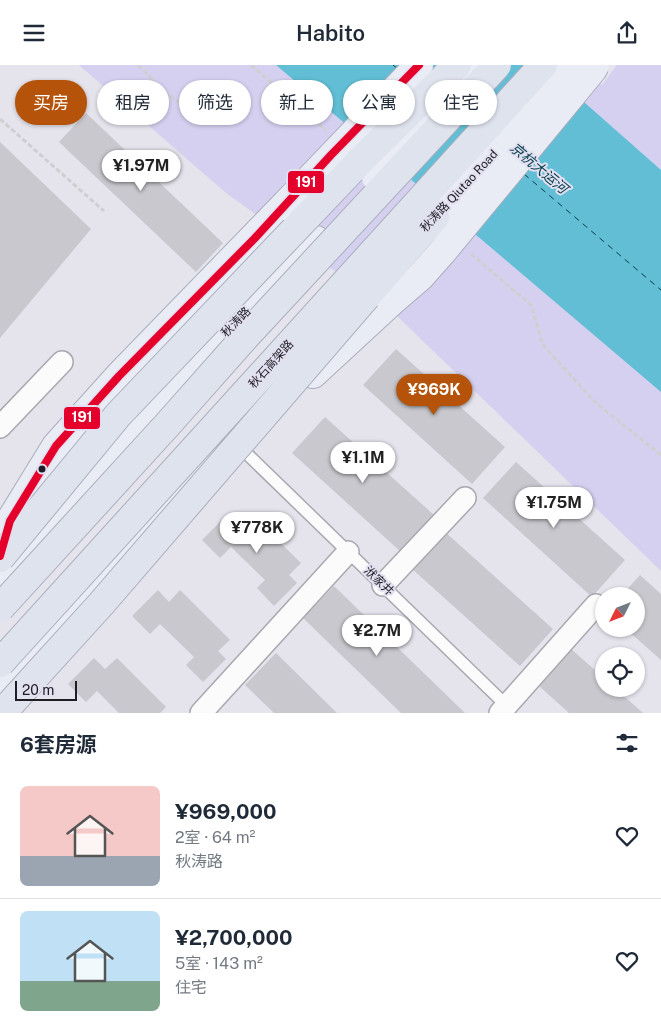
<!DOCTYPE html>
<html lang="zh">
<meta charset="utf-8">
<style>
body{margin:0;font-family:"Public Sans","Noto Sans SC",sans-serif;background:#f6f6f7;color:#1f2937;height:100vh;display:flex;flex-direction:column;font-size:19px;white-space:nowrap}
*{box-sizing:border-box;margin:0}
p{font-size:16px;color:#747a83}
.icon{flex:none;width:28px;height:28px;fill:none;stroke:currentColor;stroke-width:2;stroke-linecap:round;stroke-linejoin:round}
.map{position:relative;height:648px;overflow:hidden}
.side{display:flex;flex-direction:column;background:#fff;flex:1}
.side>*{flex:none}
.guide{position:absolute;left:15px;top:15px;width:631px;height:45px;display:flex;gap:10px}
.needle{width:32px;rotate:228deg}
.controls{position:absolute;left:595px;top:522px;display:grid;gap:10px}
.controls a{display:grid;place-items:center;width:50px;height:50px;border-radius:50%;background:#fff;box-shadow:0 1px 4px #0004;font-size:25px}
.scale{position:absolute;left:15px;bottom:12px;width:62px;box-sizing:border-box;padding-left:5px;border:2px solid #1f1e24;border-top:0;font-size:14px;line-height:18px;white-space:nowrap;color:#1f1e24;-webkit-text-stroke:4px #e2dff0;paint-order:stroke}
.price{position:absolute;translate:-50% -42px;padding:0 11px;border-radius:18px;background:#fff;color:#222;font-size:16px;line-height:32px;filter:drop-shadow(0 1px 2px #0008)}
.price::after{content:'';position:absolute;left:50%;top:30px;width:15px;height:11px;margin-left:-8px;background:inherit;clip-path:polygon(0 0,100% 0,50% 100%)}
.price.active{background:#b45309;color:#fff}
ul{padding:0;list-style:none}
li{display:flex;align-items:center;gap:15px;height:125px;padding:0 20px}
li+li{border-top:1px solid #e0e1e3}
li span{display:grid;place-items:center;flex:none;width:140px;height:100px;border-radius:8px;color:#555}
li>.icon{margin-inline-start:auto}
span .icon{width:60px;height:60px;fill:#fffc;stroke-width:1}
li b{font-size:21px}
h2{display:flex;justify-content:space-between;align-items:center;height:60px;padding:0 20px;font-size:21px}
.pill{padding:0 18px;border-radius:22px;background:#fff;box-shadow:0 1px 4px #0004;font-size:18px;line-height:45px}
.pill.active{background:#b45309;color:#fff}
header{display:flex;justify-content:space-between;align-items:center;height:65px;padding:0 20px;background:#fff;font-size:22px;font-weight:600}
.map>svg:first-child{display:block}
</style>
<header><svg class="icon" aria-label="menu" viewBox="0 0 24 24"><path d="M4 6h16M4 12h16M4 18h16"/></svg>Habito<svg class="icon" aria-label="share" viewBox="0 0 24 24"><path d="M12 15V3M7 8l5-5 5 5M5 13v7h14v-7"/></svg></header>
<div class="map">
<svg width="661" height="648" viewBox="0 0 661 648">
<rect width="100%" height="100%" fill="#e5e3ec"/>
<path fill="#d6d0f0" d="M79,0h501l22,20 15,-20h44v506l-265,-256 -170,-122z"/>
<path fill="#61bed4" d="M276,0h266l119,105v222z"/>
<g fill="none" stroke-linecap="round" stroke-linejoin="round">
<path stroke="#06404c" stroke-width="1" stroke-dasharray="6 5" stroke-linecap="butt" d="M393,0l5,4
M524,109l137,116"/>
</g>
<path fill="#c8c8ce" d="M86,48l137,130 -27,29 -137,-130z
M0,77l91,87 -91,109z
M396,284l109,98 -33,37 -109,-99z
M325,352l109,98 -33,37 -109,-99z
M516,397l109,98 -33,37 -109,-99z
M228,449l12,11 11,-11 50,49 -12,12 8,8 -23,23 -17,-18 8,-8 -34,-33 -11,11 -18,-18z
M444,466l109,98 -33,37 -109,-98z
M640,510l21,19v66l-35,-31h10v-33h-15z
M334,521l131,127h-64l-98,-95z
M158,525l11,12 11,-12 50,50 -12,11 8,8 -23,23 -17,-17 8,-8 -34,-33 -10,10 -18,-18z
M571,584l33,29v11h12l27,24h-74l-31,-28z
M276,588l61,60h-63l-29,-28z
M94,593l11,11 12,-11 49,49 -6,6h-41l-22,-22 -11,11 -18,-18z"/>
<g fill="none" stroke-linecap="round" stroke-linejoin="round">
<g stroke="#aaa8af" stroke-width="14">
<path id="lane" d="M243,385l266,258"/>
</g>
<g stroke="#aaa8af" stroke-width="24">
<path id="street" d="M0,362l62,-65
M383,520l82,-87
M201,648l147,-161
M500,648l96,-108"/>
</g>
<g stroke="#abaebd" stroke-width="30">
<path id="primary" d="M313,309l78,-72
M0,491l10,-35 46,-75 63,-70 165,-170
M0,516l140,-161 176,-180
M0,620l71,-74 142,-163 61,-62"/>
</g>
<path stroke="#cfcfd1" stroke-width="3" stroke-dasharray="5 2.5" stroke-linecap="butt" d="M138,0l30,30 39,24
M251,0l75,65
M0,54l104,92
M471,189l60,51 12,40 53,58 65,52"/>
<use href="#lane" stroke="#fbfbfc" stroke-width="11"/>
<use href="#street" stroke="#fbfbfc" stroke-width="21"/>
<use href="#primary" stroke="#e9ecf4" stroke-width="28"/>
<g stroke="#abaebd" stroke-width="30" stroke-linecap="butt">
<path id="primary-bridge" d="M376,112l98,-112
M284,141l135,-141
M420,169l153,-167
M391,237l29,-25 23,-26 150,-182 2,-4"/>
</g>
<g stroke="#abaebd" stroke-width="30" stroke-linecap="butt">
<path id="highway-bridge" d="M0,493l118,-143 243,-255 96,-95
M0,543l168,-184 78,-88 251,-271
M0,598l543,-598
M2,648l99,-109 334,-387"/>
</g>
<use href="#primary-bridge" stroke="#e9ecf4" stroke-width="28"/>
<use href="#highway-bridge" stroke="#dfe3ee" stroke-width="28"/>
<g stroke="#e2dff0" stroke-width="11">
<path id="bus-1" d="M0,491l10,-35 46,-75 63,-70 136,-138 76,-83 88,-90"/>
</g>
<use href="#bus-1" stroke="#e4002b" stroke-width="8"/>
</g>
<circle fill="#1f1e24" stroke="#e2dff0" stroke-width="2" cx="42" cy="404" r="4.5"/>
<g text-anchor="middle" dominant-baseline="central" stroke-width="4" stroke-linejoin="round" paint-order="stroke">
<g font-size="12" fill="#1f1e24" stroke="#e2dff0">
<text transform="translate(459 126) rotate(-47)">秋涛路 Qiutao Road</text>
<text transform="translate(236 257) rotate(-46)">秋涛路</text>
<text transform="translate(271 299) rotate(-48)">秋石高架路</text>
<text transform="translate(379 516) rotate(44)">洑家井</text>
</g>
<g font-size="14" font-style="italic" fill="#06404c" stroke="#e2dff0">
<text transform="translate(539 103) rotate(40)">京杭大运河</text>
</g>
</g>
<g stroke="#e2dff0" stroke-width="2">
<rect x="287" y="105" width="38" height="24" rx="5" fill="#e4002b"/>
<rect x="63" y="341" width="38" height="24" rx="5" fill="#e4002b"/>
</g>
<g font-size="14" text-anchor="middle" font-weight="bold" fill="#fff">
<text x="306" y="122">191</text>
<text x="82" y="357">191</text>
</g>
</svg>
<div class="controls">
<a><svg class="needle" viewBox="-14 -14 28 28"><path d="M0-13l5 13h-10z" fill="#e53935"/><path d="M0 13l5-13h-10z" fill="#747a83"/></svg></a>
<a><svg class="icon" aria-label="locate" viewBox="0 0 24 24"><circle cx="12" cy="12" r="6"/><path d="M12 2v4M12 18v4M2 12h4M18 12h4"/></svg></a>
</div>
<div class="scale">20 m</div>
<b class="price" style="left:141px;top:127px">¥1.97M</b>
<b class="price active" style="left:434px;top:351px">¥969K</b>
<b class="price" style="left:363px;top:419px">¥1.1M</b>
<b class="price" style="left:554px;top:464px">¥1.75M</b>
<b class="price" style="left:257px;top:489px">¥778K</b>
<b class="price" style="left:377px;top:592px">¥2.7M</b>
<div class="guide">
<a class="pill active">买房</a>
<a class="pill">租房</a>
<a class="pill">筛选</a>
<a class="pill">新上</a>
<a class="pill">公寓</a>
<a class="pill">住宅</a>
</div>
</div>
<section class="side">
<h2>6套房源<svg class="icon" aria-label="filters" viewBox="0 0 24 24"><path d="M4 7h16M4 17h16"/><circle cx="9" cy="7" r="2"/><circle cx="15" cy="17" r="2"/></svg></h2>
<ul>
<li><span style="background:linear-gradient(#f6c9c9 70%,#9aa5b1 0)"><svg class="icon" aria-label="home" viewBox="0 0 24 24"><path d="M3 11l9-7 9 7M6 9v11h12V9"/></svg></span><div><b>¥969,000</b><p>2室 · 64 m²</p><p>秋涛路</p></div><svg class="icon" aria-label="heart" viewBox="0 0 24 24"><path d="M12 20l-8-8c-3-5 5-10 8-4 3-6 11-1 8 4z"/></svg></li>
<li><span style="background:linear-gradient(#bfe0f5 70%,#7fa58c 0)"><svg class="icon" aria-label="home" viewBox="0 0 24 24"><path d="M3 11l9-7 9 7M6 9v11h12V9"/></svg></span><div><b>¥2,700,000</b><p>5室 · 143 m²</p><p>住宅</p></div><svg class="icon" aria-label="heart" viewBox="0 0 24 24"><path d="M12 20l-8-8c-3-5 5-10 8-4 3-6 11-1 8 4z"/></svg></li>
</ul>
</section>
